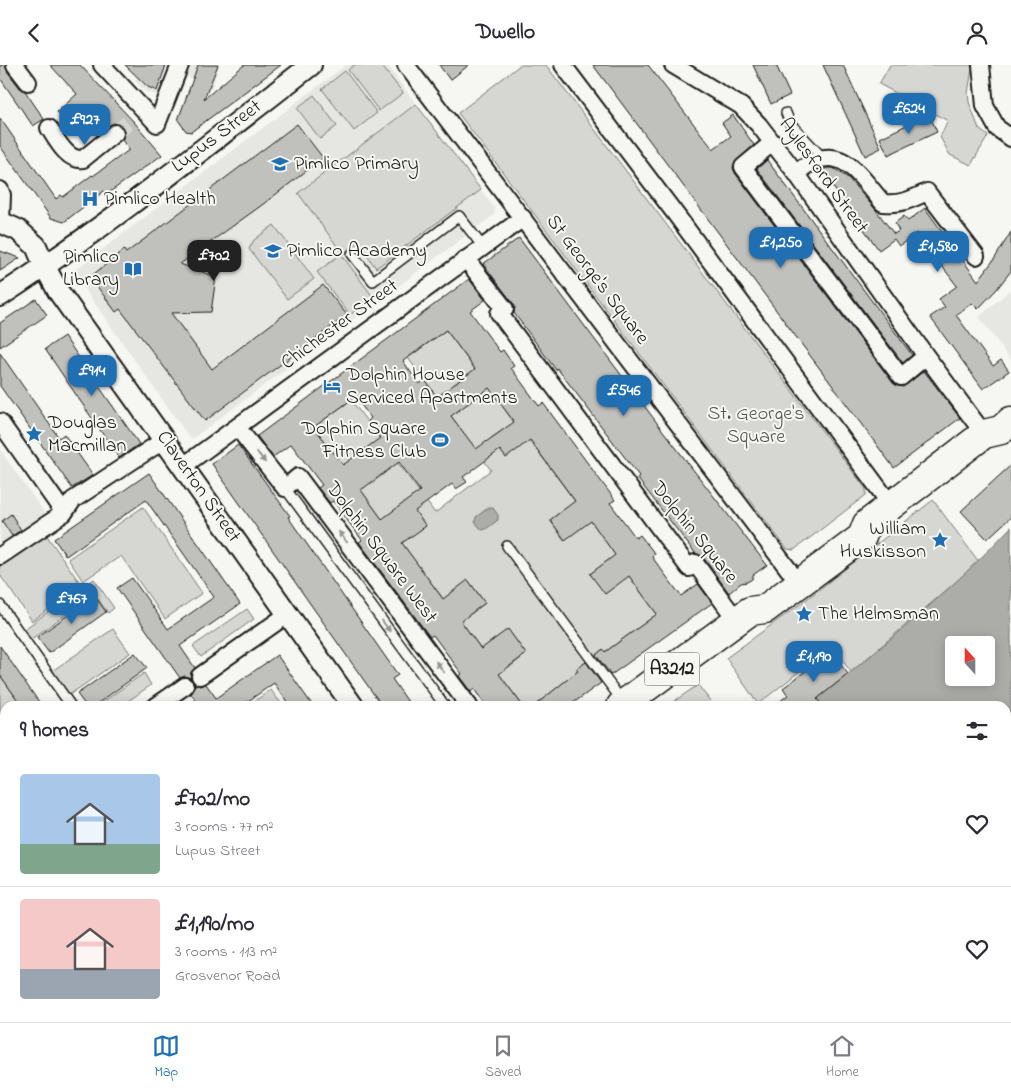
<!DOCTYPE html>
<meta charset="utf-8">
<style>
body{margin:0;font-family:"Indie Flower",sans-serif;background:#f2f2f3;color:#2b2b33;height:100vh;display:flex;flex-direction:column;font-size:19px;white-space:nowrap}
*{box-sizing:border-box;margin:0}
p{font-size:16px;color:#7c7c81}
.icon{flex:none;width:28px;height:28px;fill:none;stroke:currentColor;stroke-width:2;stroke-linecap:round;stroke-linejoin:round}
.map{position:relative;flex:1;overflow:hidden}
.details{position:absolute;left:0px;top:636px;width:1011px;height:321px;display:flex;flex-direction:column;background:#fff;border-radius:15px 15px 0 0;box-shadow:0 2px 12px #0003}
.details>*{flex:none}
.needle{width:32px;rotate:339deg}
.controls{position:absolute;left:945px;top:571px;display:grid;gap:10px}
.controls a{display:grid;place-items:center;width:50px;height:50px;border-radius:5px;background:#fff;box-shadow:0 2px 12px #0003;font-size:25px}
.price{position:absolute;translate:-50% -42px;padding:0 11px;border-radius:10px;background:#1f6fb2;color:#fff;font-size:16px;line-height:32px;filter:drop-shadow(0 1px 2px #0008)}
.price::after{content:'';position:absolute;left:50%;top:30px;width:15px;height:11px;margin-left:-8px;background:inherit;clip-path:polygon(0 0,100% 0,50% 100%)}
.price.on{background:#222;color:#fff}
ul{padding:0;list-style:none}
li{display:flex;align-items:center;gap:15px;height:125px;padding:0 20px}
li+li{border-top:1px solid #e1e1e2}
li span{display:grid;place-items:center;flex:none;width:140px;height:100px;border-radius:5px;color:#555}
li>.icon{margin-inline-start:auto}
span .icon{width:60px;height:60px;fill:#fffc;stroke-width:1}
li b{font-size:21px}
h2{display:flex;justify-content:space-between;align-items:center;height:60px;padding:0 20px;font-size:21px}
header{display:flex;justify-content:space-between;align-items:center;height:65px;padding:0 20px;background:#fff;font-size:22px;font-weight:800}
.menu{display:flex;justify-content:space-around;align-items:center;height:70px;border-top:1px solid #e1e1e2;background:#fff;font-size:14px;color:#7c7c81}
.menu a{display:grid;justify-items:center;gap:2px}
.menu .on{color:#1f6fb2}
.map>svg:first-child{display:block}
</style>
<header><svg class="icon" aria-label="back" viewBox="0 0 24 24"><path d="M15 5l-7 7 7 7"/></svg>Dwello<svg class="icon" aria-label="person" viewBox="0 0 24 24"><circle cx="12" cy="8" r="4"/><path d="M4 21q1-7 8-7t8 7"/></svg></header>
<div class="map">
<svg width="1011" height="957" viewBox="0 0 1011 957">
<rect width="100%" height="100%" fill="#f6f6f2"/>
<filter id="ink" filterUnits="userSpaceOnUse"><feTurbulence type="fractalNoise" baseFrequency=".02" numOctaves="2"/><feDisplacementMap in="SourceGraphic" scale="10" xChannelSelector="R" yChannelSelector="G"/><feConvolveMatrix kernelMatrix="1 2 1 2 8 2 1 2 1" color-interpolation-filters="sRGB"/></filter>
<g filter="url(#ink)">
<path fill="#e6e6e2" d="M141,0h27l-12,30 -10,-3 -11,-11z
M191,0h28l-7,23 -25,-11z
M346,0h41l108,144 -1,6 -301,223 -4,-1 -115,-163 1,-4z
M1010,225l1,1v69l-32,-43z
M0,385l46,65 -46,32z
M0,772l5,7v82l-5,-8z"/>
<path fill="#d6d6d2" stroke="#797977" d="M354,0h27l22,28 -24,18 -31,-41z
M520,0h26l320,424v6l-72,55 -7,-1 -329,-436z
M890,0h81l1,4 -4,24 1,9 10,27 9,7 -17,29 -21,-10 -10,-18 8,-16 -69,-37z
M345,6l32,42 -23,18 -32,-42z
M314,30l23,31 -17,13 -23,-31z
M416,39l65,86 -105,78 -18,-25 -15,11 -45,-61z
M274,160l40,54 -27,20 -38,-50 5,-9z
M341,189l32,43 -23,18 -33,-43z
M446,265l30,41 -9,7 -2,-2 -13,10 14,19 15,-11 6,-9 29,40 -10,3 -15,10 15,19 21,-20 50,67 -11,4 -16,12 14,20 17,-12 7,-11 29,40 -11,5 -16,12 36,-2 31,42 -52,38 -2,-3 -26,20 1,2 -44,35h-11l-26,-35 10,-8 3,4 16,-13 -18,-24 -24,23 -26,-36 13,-3 14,-11 -17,-23 -21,24 -48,-64 8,-39 -14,10 -9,11 -27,-37 15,-2 14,-11 -18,-25 -13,9 -9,14 -32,-43 37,-27 84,113 56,-43 -83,-112z
M933,435l46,62 -128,110 -19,-26 -74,58 -32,-46 77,-56z
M143,442l59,86 -37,26 -44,-63 -38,25 -15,-22z
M45,468l37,53 -50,35 -32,-46v-10z
M94,514l20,29 -6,5 -14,-19 -64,46 -7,-10z
M247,544l7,10 -53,38 -8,-11z
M113,564l17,24 -61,42 -17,-24z
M144,608l7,12 -30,21h-24z
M0,610l22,31h-17v76l-5,3z
M698,620l16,21h-47z
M271,625l12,16h-36z
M83,953h57c-14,4 -37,4 -53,4z"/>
<path fill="#acaca9" stroke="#727271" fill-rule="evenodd" d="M488,443h5l5,7v5l-12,9 -4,1 -7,-8 1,-5z
M1011,462v495h-746l11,-5h730v-311h-183l-6,-7c67,-53 136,-110 194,-172zM954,580h32v32h-32z"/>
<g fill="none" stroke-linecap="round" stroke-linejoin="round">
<path stroke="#565654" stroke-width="1" stroke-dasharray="6 5" stroke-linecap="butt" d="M1006,701l5,-4
M1006,720l5,-4
M1006,744l5,-4
M664,957l6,-5
M692,957l7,-5
M731,957l6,-5"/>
</g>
<path fill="#c0c0bd" stroke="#1c1c1c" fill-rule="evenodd" d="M0,0h5l2,6 13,17 5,3 19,28 -11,7 -33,-48z
M50,0h30l54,57 28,33 -55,39 -3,-3 -40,31 -13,-4 -51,-72v-28l56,81 5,-4 2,2 29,-22 1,1 36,-26 -7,-10 3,-8 -3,-6 -8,-3 -6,3 -12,-12 -21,18 -18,-20 20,-18z
M125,0h41l-9,26 -9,-4z
M198,0h20l-14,34 40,-34h37l-90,67 -5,-1 -8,-11z
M439,0h30l-19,15z
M593,0h55l65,84 18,-13 -9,-13 11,-8 21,30 -20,18 -1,5 2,5 158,210 5,3 5,1 21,-16 36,47 -66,50z
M753,0h23l14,30 -19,9z
M823,0h20l38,83 -16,8z
M929,49l8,18 -49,23 -8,-17z
M297,59l26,34 -61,47 -82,59 36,13 -5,35 -40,1 41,56 111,-84 24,30 -142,106 -85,-112 -4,3 -26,-35 34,-27 2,3z
M767,95l145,195 -9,8 -146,-194z
M825,103h8l15,10 28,32 18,24 5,-3 -4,-8 9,-7 4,5 17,-13 53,73 17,-23 16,-26v39l-15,19 -18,19 -6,-6 -16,12 37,51 8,-6 8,11 -26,18 -53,-72 15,-10 -6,-8 18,-13 -40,-53 -18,13 -5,-7 -15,11 -52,-71 3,-2 -6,-8z
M519,173l141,189 107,138 -14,10 -1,4 -5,3 -6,1 -12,10 -26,-36 -8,-4 -58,-75 2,-2 -82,-108 -1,2 -42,-57 1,-6 -2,-4 -30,-39z
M0,186l20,7 -20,13z
M469,214l16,21 -15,11 30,41 3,-2 11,16 -3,2 28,38 4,-3 72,97 -5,3 26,35 4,-3 15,19 -3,3 29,39 17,-12 14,19 -101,72 -15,-20 7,-6 2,3 52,-38 -28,-38 -24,18 -15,-20 25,-19 -24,-34 -26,19 -15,-20 25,-19 -45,-61 -24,18 -6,-8 -37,27 4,5 -11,7 -4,-5 -37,27 11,15 -24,17 41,56 25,-19 17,23 -24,18 20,28 27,-20 18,25 -27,20 24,32h-37l-12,-17 -3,3 -12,-16 3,-2 -29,-39 -3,2 -71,-95 3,-2 -15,-20 -14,-19 -3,2 -12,-15 4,-3 -31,-41 -18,13 -16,-21zM446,265l29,39 -38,28 -12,-17 -6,4 -16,-23zM489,323l25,34 -38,27 -25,-33zM355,332l16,21 -3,3 12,17 -37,27 -29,-38zM399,397l21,29 -38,28 -21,-29z
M36,234l11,16 -47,32v-24z
M64,271l75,108 -20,14 -74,-109z
M0,288l59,85 5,-4 29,41 -21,13 -72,-102z
M238,380l44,60 8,11 -2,1 110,158 -6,4 19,27h-29l-170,-242z
M1011,400v52l-24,22 -26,-28z
M149,408l91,131 -60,42 15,22 -4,4 -1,6 -5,-2 -5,2 -63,-90 15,-10 36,51 46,-32 -68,-97 -80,56 -12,-17z
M11,449l10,16 -9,6 -10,-15z
M95,531l11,16 -57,41 -12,-16z
M0,581l29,42 13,18h-20l-22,-31z
M831,587l17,22 -31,25 6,7h-49l14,-11 -5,-7z
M135,588l12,15 -53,38h-8l-9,-12z
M277,590l36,51h-23l-16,-23 -33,23h-41l-9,-12 3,-4 1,-6 5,2 6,-2 10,14z
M586,597l15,21 -32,23h-35l44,-35 -2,-2z"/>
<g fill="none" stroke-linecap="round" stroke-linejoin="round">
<path stroke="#d5d5d2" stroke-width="16" stroke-dasharray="16 8" stroke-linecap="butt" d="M115,68l17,-13"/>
<g stroke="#1c1c1c" stroke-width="12">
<path id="service" d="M786,48l4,10 33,35
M352,189l21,27 86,-65 24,31
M285,423l160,218
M507,481l116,156
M0,540l71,101"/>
</g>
<g stroke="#1c1c1c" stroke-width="20">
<path id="minor" d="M15,0l13,17
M102,0l55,59 23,-59
M406,0l383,505
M563,0l114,151 214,289
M673,0l68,41 18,19 37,48 130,183 58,78
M981,0l4,41 12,22 14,10
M49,63c8,12 18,33 34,31l32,-26
M772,78l-29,24 158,210 25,-21
M796,108c43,-36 60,-1 87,30 18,2 29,-4 44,-11l49,64
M0,125l2,5 -1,27
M466,194l39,50 -6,4 190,255 6,-5 42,58
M0,357l64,91
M237,362l48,61 13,-11 171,229
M182,402l341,-249
M0,491l64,-43 9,-13 91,-60
M200,611l88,-62
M156,641l29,-20
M0,742l5,-3"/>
</g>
<g stroke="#1c1c1c" stroke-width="24">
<path id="tertiary" d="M0,157l18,8 18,16 9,21 13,24 295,415
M0,231c108,-70 209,-152 311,-231"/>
</g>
<g stroke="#1c1c1c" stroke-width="31">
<path id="trunk" d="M621,641l129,-95 15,-2 97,-72 5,-13 117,-90 17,-4 10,-9
M169,957l10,-5"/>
</g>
<use href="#service" stroke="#f6f6f2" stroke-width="9"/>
<use href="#minor" stroke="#f6f6f2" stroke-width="16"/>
<use href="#tertiary" stroke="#f6f6f2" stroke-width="20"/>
<use href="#trunk" stroke="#f6f6f2" stroke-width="28"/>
</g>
<defs><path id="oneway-solid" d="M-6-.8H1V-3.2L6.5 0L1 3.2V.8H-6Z" transform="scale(1.25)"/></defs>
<g fill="#949492">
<use href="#oneway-solid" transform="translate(261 392) rotate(52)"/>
<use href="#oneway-solid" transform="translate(343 472) rotate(-127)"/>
<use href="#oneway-solid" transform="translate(386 561) rotate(54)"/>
<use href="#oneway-solid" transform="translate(440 602) rotate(-127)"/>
</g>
</g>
<defs>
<g id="school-bare" transform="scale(1.35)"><path d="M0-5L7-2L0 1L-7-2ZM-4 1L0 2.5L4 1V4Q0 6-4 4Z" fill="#1f6fb2" stroke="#f6f6f2" stroke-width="2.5" paint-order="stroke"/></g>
<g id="hospital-bare" transform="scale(1.35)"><path d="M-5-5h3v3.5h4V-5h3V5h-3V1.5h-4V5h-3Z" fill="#1f6fb2" stroke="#f6f6f2" stroke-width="2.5" paint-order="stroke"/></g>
<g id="library-bare" transform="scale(1.35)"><path d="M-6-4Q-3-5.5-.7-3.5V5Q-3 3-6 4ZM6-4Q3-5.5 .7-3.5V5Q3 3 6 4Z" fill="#1f6fb2" stroke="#f6f6f2" stroke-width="2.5" paint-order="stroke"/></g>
<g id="hotel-bare" transform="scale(1.35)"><path d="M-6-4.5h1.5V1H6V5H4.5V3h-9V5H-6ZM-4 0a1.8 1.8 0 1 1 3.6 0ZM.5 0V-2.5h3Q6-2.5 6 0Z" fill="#1f6fb2" stroke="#f6f6f2" stroke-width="2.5" paint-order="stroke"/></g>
<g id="sight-bare" transform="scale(1.35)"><path d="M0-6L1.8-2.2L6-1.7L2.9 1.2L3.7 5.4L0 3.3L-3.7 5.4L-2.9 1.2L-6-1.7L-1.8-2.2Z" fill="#1f6fb2" stroke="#f6f6f2" stroke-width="2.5" paint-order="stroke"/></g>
<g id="stadium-bare" transform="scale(1.35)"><path d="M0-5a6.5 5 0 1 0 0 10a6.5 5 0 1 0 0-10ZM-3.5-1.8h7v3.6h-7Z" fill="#1f6fb2" stroke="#f6f6f2" stroke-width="2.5" paint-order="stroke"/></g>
</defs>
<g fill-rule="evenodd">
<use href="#school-bare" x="280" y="99"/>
<use href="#hospital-bare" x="90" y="134"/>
<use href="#school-bare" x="273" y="186"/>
<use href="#library-bare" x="133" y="204"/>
<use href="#hotel-bare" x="332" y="321"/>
<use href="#sight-bare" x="34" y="369"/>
<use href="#stadium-bare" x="440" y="375"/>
<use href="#sight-bare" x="940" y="475"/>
<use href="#sight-bare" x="804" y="549"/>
</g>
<g text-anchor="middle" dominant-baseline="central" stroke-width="4" stroke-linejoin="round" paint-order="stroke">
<rect fill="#f6f6f2" stroke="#5d5d5c" stroke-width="1" x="644.5" y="587.5" width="55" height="33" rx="4"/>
<g font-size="19" font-weight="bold" fill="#1c1c1c">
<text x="672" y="604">A3212</text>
</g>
<g font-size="20" fill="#1c1c1c" stroke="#f6f6f2">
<text transform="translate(217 72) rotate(-37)">Lupus Street</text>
<text transform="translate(823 111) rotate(54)">Aylesford Street</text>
<text transform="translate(597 215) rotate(53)">St George's Square</text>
<text transform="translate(340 260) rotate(-36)">Chichester Street</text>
<text transform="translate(198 422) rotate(55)">Claverton Street</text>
<text transform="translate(694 468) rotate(51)">Dolphin Square</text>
<text transform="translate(381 488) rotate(53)">Dolphin Square West</text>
</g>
<g font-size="20" fill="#1c1c1c" stroke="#f6f6f2" text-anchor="start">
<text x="294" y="99">Pimlico Primary</text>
<text x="104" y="134">Pimlico Health</text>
<text x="287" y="186">Pimlico Academy</text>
<text x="119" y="192" text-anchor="end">Pimlico<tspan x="119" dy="23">Library</tspan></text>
<text x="346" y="310">Dolphin House<tspan x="346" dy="23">Serviced Apartments</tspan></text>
<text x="48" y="358">Douglas<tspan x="48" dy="23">Macmillan</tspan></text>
<text x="426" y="364" text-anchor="end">Dolphin Square<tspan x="426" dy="23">Fitness Club</tspan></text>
<text x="926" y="464" text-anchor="end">William<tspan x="926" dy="23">Huskisson</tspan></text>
<text x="818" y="549">The Helmsman</text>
</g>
<g font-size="20" fill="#545453" stroke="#f6f6f2">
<text x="756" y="349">St. George's<tspan x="756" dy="23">Square</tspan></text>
</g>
</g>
</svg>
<div class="controls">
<a><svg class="needle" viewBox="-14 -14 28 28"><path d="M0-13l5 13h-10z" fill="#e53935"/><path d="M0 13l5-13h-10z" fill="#7c7c81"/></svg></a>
</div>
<b class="price" style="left:909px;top:70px">£624</b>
<b class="price" style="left:85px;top:81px">£927</b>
<b class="price" style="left:781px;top:204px">£1,250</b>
<b class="price" style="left:938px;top:208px">£1,580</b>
<b class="price on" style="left:214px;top:217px">£702</b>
<b class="price" style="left:92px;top:332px">£914</b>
<b class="price" style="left:624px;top:352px">£546</b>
<b class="price" style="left:72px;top:560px">£767</b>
<b class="price" style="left:814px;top:618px">£1,190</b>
<section class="details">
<h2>9 homes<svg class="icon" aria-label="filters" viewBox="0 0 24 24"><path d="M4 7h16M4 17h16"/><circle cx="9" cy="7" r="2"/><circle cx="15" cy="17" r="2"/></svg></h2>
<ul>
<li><span style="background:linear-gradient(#a9c7e8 70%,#7fa58c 0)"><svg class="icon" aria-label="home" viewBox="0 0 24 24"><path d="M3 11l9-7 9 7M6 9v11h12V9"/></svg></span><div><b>£702/mo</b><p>3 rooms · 77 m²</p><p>Lupus Street</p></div><svg class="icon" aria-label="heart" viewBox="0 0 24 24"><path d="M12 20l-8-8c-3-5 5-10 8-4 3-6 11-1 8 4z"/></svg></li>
<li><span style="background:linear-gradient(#f6c9c9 70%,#9aa5b1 0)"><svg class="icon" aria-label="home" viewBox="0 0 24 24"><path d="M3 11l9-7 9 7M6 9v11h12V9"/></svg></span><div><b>£1,190/mo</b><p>3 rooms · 113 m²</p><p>Grosvenor Road</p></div><svg class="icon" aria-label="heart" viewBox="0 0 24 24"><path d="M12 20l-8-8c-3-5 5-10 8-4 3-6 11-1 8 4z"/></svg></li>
</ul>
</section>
</div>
<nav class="menu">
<a class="on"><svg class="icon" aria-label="map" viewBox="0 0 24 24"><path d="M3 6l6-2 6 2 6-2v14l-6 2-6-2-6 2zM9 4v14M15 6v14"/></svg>Map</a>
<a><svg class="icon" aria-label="saved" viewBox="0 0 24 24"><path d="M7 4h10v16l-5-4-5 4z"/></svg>Saved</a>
<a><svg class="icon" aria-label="home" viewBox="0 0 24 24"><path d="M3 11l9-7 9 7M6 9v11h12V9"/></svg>Home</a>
</nav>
